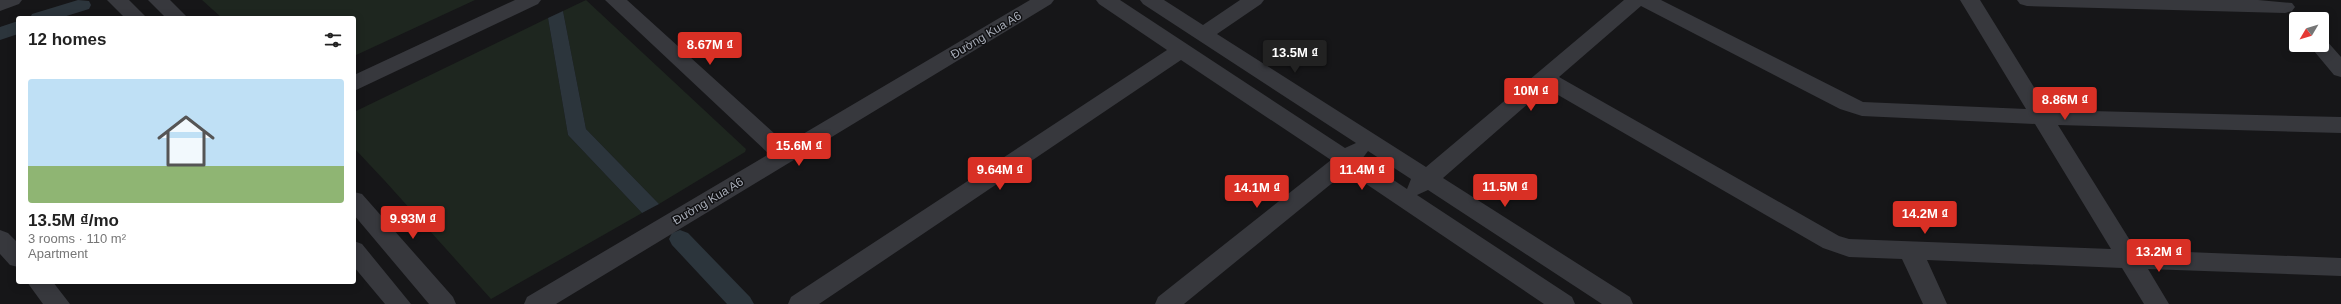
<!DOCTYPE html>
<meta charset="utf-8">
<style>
body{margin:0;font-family:Arial,sans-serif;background:#f2f2f2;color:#222;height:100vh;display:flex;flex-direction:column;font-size:15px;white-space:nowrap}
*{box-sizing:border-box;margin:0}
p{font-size:13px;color:#767676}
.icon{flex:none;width:22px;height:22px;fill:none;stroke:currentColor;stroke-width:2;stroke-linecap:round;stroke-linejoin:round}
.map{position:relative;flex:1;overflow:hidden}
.details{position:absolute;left:16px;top:16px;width:340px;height:268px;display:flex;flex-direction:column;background:#fff;border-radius:4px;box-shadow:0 2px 10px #0003}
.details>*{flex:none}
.needle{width:26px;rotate:232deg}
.controls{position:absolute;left:2289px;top:12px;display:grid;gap:8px}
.controls a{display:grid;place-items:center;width:40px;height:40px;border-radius:4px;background:#fff;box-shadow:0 2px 10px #0003;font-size:20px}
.price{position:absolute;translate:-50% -34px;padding:0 9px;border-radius:4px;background:#d93025;color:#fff;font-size:13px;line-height:26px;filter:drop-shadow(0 1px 2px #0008)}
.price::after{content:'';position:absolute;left:50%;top:24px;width:12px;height:9px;margin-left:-6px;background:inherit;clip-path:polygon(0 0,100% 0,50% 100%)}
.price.selected{background:#222;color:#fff}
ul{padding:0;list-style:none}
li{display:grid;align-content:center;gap:8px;height:212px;padding:0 12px}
li span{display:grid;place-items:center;height:124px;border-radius:4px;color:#555}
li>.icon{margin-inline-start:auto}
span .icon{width:72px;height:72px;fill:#fffc;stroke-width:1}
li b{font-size:17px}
h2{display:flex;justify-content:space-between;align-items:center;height:48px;padding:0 12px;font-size:17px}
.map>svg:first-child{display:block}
</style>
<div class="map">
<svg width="2341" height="304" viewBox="0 0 2341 304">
<rect width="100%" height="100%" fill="#161618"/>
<path fill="#1e261f" d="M202,0h273l-121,56v-38h-132z
M586,0l160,149 -1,3 -86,52 -73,-75 -23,-118z
M548,18l20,117 74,78 -151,86 -106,-118 -31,-33v-36z"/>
<path fill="#2c353c" d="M563,11l23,118 73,75 -17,9 -74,-78 -20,-117z"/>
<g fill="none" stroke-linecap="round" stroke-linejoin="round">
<path fill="#2c353c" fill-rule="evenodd" d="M78,0l11,1 2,4 -2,4 -29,9h-30l2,-4z
M18,21v13l-18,6v-13z
M680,230l8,3 62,64 4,7h-27l-55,-59 -3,-6 3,-6z"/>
<path fill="#37383d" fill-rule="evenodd" d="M0,0h22l-3,4 -19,7z
M107,0h22l18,18h-22z
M148,0h22l18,18h-22z
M515,0h26l-3,4 -184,87v-16z
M605,0h22l159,144 244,-144h24l-3,4 -495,300h-32l3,-7 242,-143z
M1096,0h24l225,148 11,-5 -213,-139 -3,-4h24l39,25 37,-25h24l-3,4 -44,30 209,133 198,-167h37l202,102 163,7 -66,-109h20l68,110 293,7v16l-283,-8 78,125 205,8v18l-193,-7 21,35h-25l-22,-36 -195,-8 20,44h-24l-21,-45 -53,-2 -26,-9 -277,-160 -103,90 187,119 3,7h-31l-174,-114 -11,5 155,102 3,7h-31l-197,-133 -163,133h-29l3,-7 173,-137 -150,-100 -362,244h-31l3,-7 376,-247 -68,-46zM1641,6l199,103 22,7 173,8 76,125 -262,-10 -10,-3 -280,-159zM1368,151l43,28 -4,10 -45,-30z
M2017,0h241l34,3 3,4 -3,4 -7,2 -258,-7 -7,-2z
M2322,39l4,1 15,17v20l-7,-2 -25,-30h13z
M354,192l8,2 91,103 3,7h-27l-75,-89z
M0,230l8,3 10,10v24l-8,-2 -10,-11z
M354,241l8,3 49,60h-26l-31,-37z
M27,282h26l17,22h-27z"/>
</g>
<g text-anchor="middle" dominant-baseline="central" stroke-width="3" stroke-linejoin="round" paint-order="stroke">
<g font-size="12" fill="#a8adb8" stroke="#111113">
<text transform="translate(986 35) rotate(-31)">Đường Kua A6</text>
<text transform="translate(708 201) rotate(-31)">Đường Kua A6</text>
</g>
</g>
</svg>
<div class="controls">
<a><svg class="needle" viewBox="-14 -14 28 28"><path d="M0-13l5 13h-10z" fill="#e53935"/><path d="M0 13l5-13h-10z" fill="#767676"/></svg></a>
</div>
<b class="price" style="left:710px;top:66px">8.67M ₫</b>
<b class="price selected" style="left:1295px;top:74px">13.5M ₫</b>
<b class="price" style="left:1531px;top:112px">10M ₫</b>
<b class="price" style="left:2065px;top:121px">8.86M ₫</b>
<b class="price" style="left:799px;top:167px">15.6M ₫</b>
<b class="price" style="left:1000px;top:191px">9.64M ₫</b>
<b class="price" style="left:1362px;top:191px">11.4M ₫</b>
<b class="price" style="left:1505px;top:208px">11.5M ₫</b>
<b class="price" style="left:1257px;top:209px">14.1M ₫</b>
<b class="price" style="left:1925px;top:235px">14.2M ₫</b>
<b class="price" style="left:413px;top:240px">9.93M ₫</b>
<b class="price" style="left:2159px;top:273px">13.2M ₫</b>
<section class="details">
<h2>12 homes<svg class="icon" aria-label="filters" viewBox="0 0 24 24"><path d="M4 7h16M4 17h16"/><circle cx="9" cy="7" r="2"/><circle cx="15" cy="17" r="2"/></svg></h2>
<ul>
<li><span style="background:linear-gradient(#bfe0f5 70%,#8fb573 0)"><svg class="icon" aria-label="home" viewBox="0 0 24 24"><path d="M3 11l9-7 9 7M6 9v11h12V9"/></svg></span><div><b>13.5M ₫/mo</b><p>3 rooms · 110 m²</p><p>Apartment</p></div></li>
</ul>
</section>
</div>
